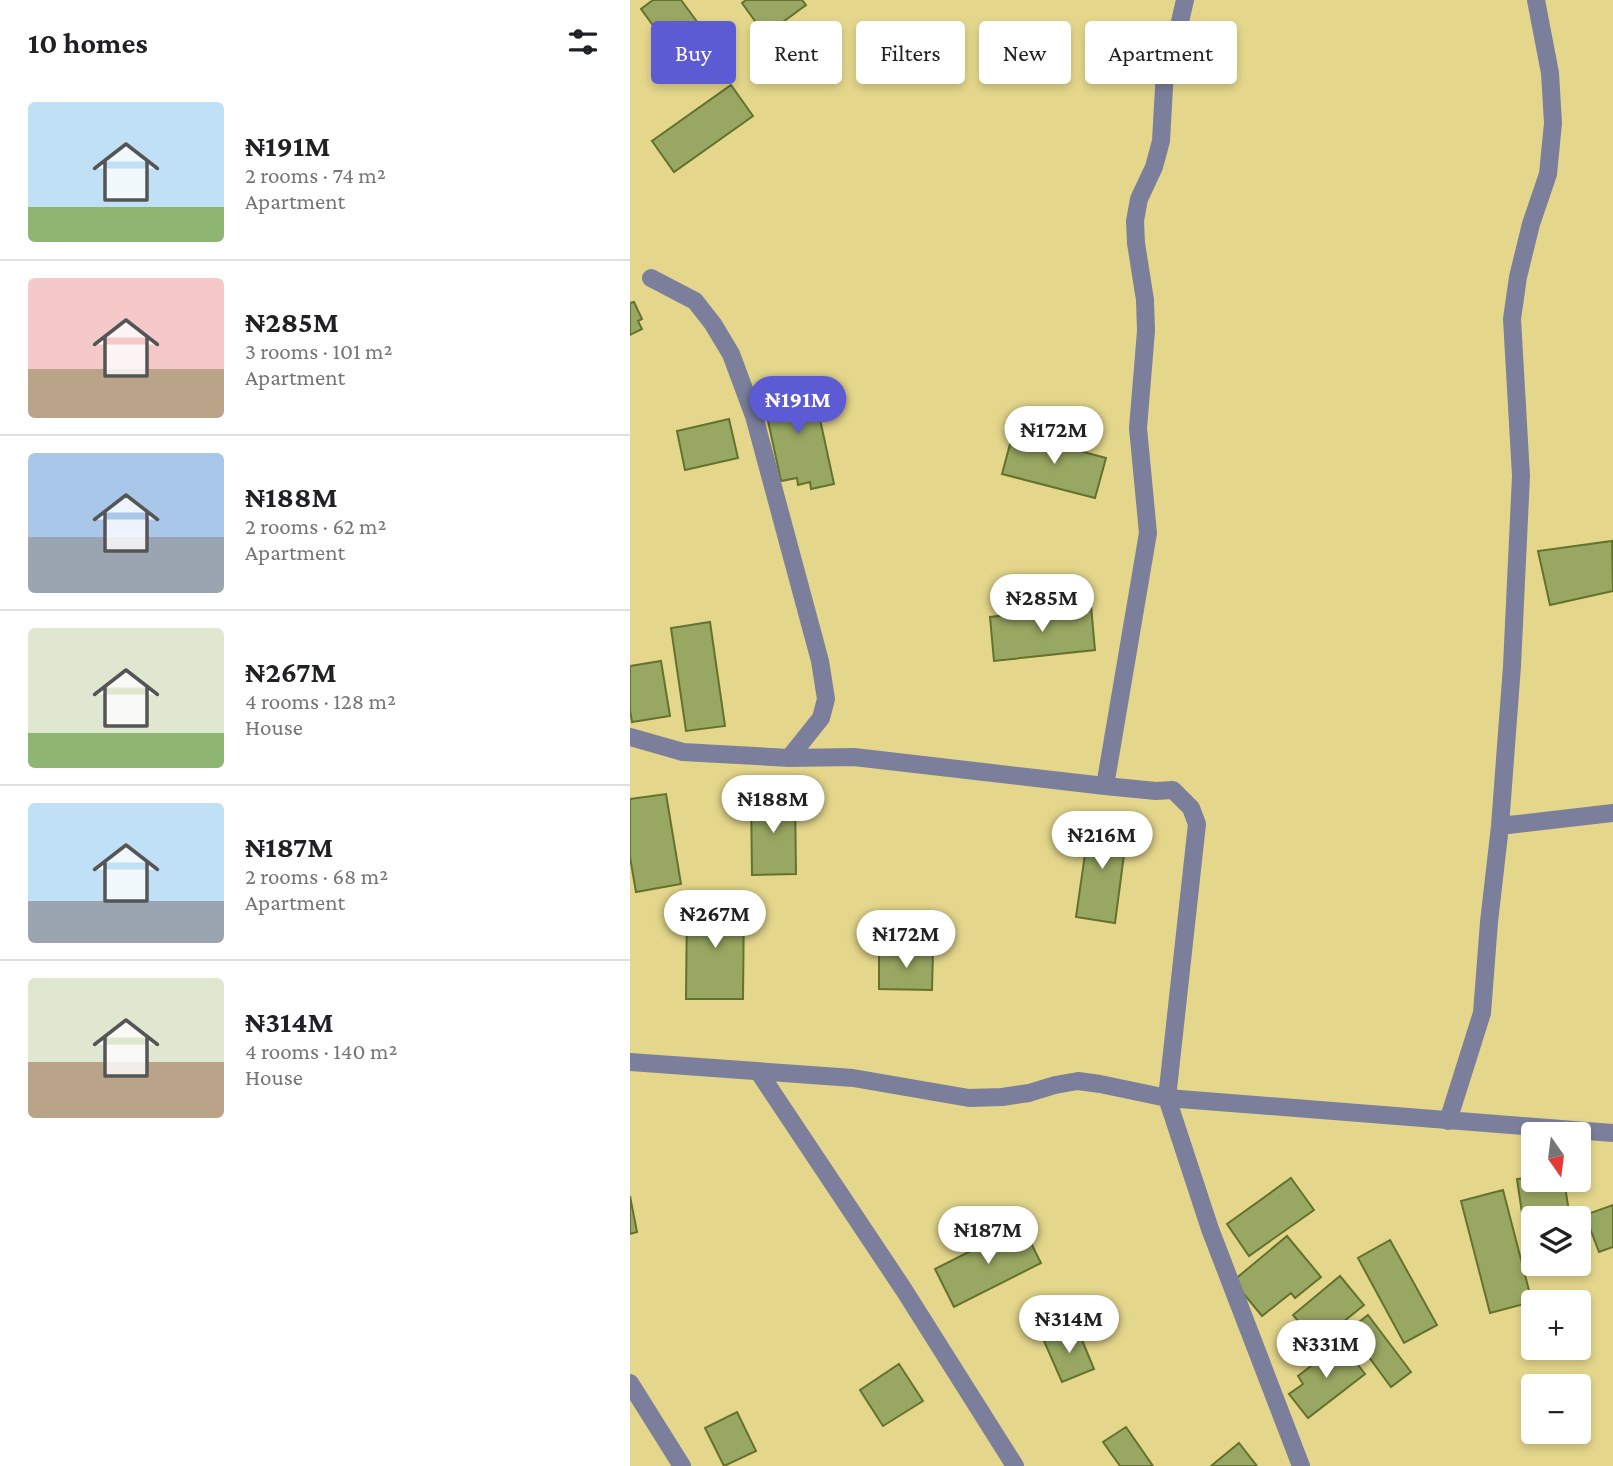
<!DOCTYPE html>
<meta charset="utf-8">
<style>
body{margin:0;font-family:"Crimson Pro",serif;background:#f6f6f6;color:#202124;height:100vh;display:flex;flex-direction:column;font-size:26px;white-space:nowrap}
*{box-sizing:border-box;margin:0}
p{font-size:23px;color:#757577}
.icon{flex:none;width:38px;height:38px;fill:none;stroke:currentColor;stroke-width:2;stroke-linecap:round;stroke-linejoin:round}
.map{position:relative;flex:1;overflow:hidden}
.drawer{display:flex;flex-direction:column;background:#fff;width:630px}
.drawer>*{flex:none}
.banner{position:absolute;left:21px;top:21px;width:665px;height:63px;display:flex;gap:14px}
.needle{width:46px;rotate:166deg}
.tools{position:absolute;left:891px;top:1122px;display:grid;gap:14px}
.tools a{display:grid;place-items:center;width:70px;height:70px;border-radius:7px;background:#fff;box-shadow:0 4px 10px #0003;font-size:35px}
.price{position:absolute;translate:-50% -60px;padding:0 16px;border-radius:24px;background:#fff;color:#222;font-size:23px;line-height:46px;filter:drop-shadow(0 2px 4px #0008)}
.price::after{content:'';position:absolute;left:50%;top:42px;width:21px;height:16px;margin-left:-10px;background:inherit;clip-path:polygon(0 0,100% 0,50% 100%)}
.price.current{background:#5d5bd3;color:#fff}
ul{padding:0;list-style:none}
li{display:flex;align-items:center;gap:21px;height:175px;padding:0 28px}
li+li{border-top:2px solid #e0e0e0}
li span{display:grid;place-items:center;flex:none;width:196px;height:140px;border-radius:7px;color:#555}
li>.icon{margin-inline-start:auto}
span .icon{width:84px;height:84px;fill:#fffc;stroke-width:1}
li b{font-size:30px}
h2{display:flex;justify-content:space-between;align-items:center;height:84px;padding:0 28px;font-size:30px}
.chip{padding:0 24px;border-radius:7px;background:#fff;box-shadow:0 4px 10px #0003;font-size:24px;line-height:63px}
.chip.current{background:#5d5bd3;color:#fff}
main{display:flex;flex:1;min-height:0}
.map>svg:first-child{display:block}
</style>
<main>
<section class="drawer">
<h2>10 homes<svg class="icon" aria-label="filters" viewBox="0 0 24 24"><path d="M4 7h16M4 17h16"/><circle cx="9" cy="7" r="2"/><circle cx="15" cy="17" r="2"/></svg></h2>
<ul>
<li><span style="background:linear-gradient(#bfe0f5 75%,#8fb573 0)"><svg class="icon" aria-label="home" viewBox="0 0 24 24"><path d="M3 11l9-7 9 7M6 9v11h12V9"/></svg></span><div><b>₦191M</b><p>2 rooms · 74 m²</p><p>Apartment</p></div></li>
<li><span style="background:linear-gradient(#f6c9c9 65%,#b9a48a 0)"><svg class="icon" aria-label="home" viewBox="0 0 24 24"><path d="M3 11l9-7 9 7M6 9v11h12V9"/></svg></span><div><b>₦285M</b><p>3 rooms · 101 m²</p><p>Apartment</p></div></li>
<li><span style="background:linear-gradient(#a9c7e8 60%,#9aa5b1 0)"><svg class="icon" aria-label="home" viewBox="0 0 24 24"><path d="M3 11l9-7 9 7M6 9v11h12V9"/></svg></span><div><b>₦188M</b><p>2 rooms · 62 m²</p><p>Apartment</p></div></li>
<li><span style="background:linear-gradient(#dfe7d0 75%,#8fb573 0)"><svg class="icon" aria-label="home" viewBox="0 0 24 24"><path d="M3 11l9-7 9 7M6 9v11h12V9"/></svg></span><div><b>₦267M</b><p>4 rooms · 128 m²</p><p>House</p></div></li>
<li><span style="background:linear-gradient(#bfe0f5 70%,#9aa5b1 0)"><svg class="icon" aria-label="home" viewBox="0 0 24 24"><path d="M3 11l9-7 9 7M6 9v11h12V9"/></svg></span><div><b>₦187M</b><p>2 rooms · 68 m²</p><p>Apartment</p></div></li>
<li><span style="background:linear-gradient(#dfe7d0 60%,#b9a48a 0)"><svg class="icon" aria-label="home" viewBox="0 0 24 24"><path d="M3 11l9-7 9 7M6 9v11h12V9"/></svg></span><div><b>₦314M</b><p>4 rooms · 140 m²</p><p>House</p></div></li>
</ul>
</section>
<div class="map">
<svg width="983" height="1466" viewBox="0 0 983 1466">
<rect width="100%" height="100%" fill="#e4d78c"/>
<path fill="#98a862" stroke="#64722c" stroke-width="2" d="M23,0h28l17,23 -30,23 -27,-37z
M116,0h56l4,5 -41,30 -23,-32z
M101,85l22,31 -79,56 -22,-31z
M4,302l8,17 -4,2 4,8 -12,6v-32z
M182,382l22,102 -23,5 -1,-7 -12,3 -1,-7 -16,3 -19,-88z
M99,419l9,39 -53,12 -8,-39z
M383,433l93,25 -11,40 -93,-24z
M982,541l1,50 -63,14 -12,-54z
M461,606l4,44 -101,11 -4,-44z
M80,622l15,104 -39,5 -15,-103z
M31,661l9,55 -38,6 -2,-12v-44z
M36,794l15,90 -45,8 -6,-35v-58z
M121,795h44l1,79 -44,1z
M460,819l38,5 -13,99 -39,-6z
M57,901h57l-1,98h-57z
M249,951h54l-1,39 -53,-1z
M903,1177v3h31l6,38h-37v15l-8,1 -8,-55z
M661,1178l23,32 -65,46 -22,-32z
M873,1190l29,112 -42,11 -29,-112z
M0,1196l7,36 -7,2z
M983,1205v42l-14,5 -14,-37z
M392,1225l19,38 -87,44 -19,-38z
M657,1236l34,41 -26,21 -4,-5 -29,23 -29,-35z
M760,1240l47,85 -33,18 -46,-85z
M710,1276l24,29 -47,38 -24,-28z
M738,1315l43,57 -20,15 -42,-57z
M447,1328l17,41 -32,13 -18,-41z
M711,1343l24,31 -57,44 -19,-24 14,-10 -5,-8z
M269,1364l24,37 -40,25 -23,-36z
M107,1412l19,39 -32,15 -19,-38z
M496,1427l27,39h-33l-17,-24z
M609,1443l18,23h-46z"/>
<g fill="none" stroke-linecap="round" stroke-linejoin="round">
<path stroke="#7c7f9c" stroke-width="18" d="M21,278l44,23 18,23 18,30 23,62 66,245 6,38 -5,19 -32,40
M0,737l53,15 106,6 65,-1 251,29 51,5 17,-1 18,18 6,16 -30,274 43,131 91,237
M475,786l43,-253 -10,-105 8,-97 -1,-31 -9,-57 -1,-22 4,-22 15,-32 7,-26 4,-71 11,-31 9,-39
M870,826l113,-13
M0,1062l223,16 116,20 33,-1 27,-4 26,-8 23,-4 22,3 67,14 446,35
M128,1071l146,219 111,176
M818,1121l34,-108 7,-91 11,-96 12,-160 9,-190 -9,-157 6,-42 13,-53 17,-50 5,-51 -3,-50 -14,-73
M0,1383l52,83"/>
</g>
</svg>
<div class="tools">
<a><svg class="needle" viewBox="-14 -14 28 28"><path d="M0-13l5 13h-10z" fill="#e53935"/><path d="M0 13l5-13h-10z" fill="#757577"/></svg></a>
<a><svg class="icon" aria-label="layers" viewBox="0 0 24 24"><path d="M12 4l9 5-9 5-9-5zM3 14l9 5 9-5"/></svg></a>
<a>+</a>
<a>−</a>
</div>
<b class="price current" style="left:168px;top:436px">₦191M</b>
<b class="price" style="left:424px;top:466px">₦172M</b>
<b class="price" style="left:412px;top:634px">₦285M</b>
<b class="price" style="left:143px;top:835px">₦188M</b>
<b class="price" style="left:472px;top:871px">₦216M</b>
<b class="price" style="left:85px;top:950px">₦267M</b>
<b class="price" style="left:276px;top:970px">₦172M</b>
<b class="price" style="left:358px;top:1266px">₦187M</b>
<b class="price" style="left:439px;top:1355px">₦314M</b>
<b class="price" style="left:696px;top:1380px">₦331M</b>
<div class="banner">
<a class="chip current">Buy</a>
<a class="chip">Rent</a>
<a class="chip">Filters</a>
<a class="chip">New</a>
<a class="chip">Apartment</a>
</div>
</div>
</main>
